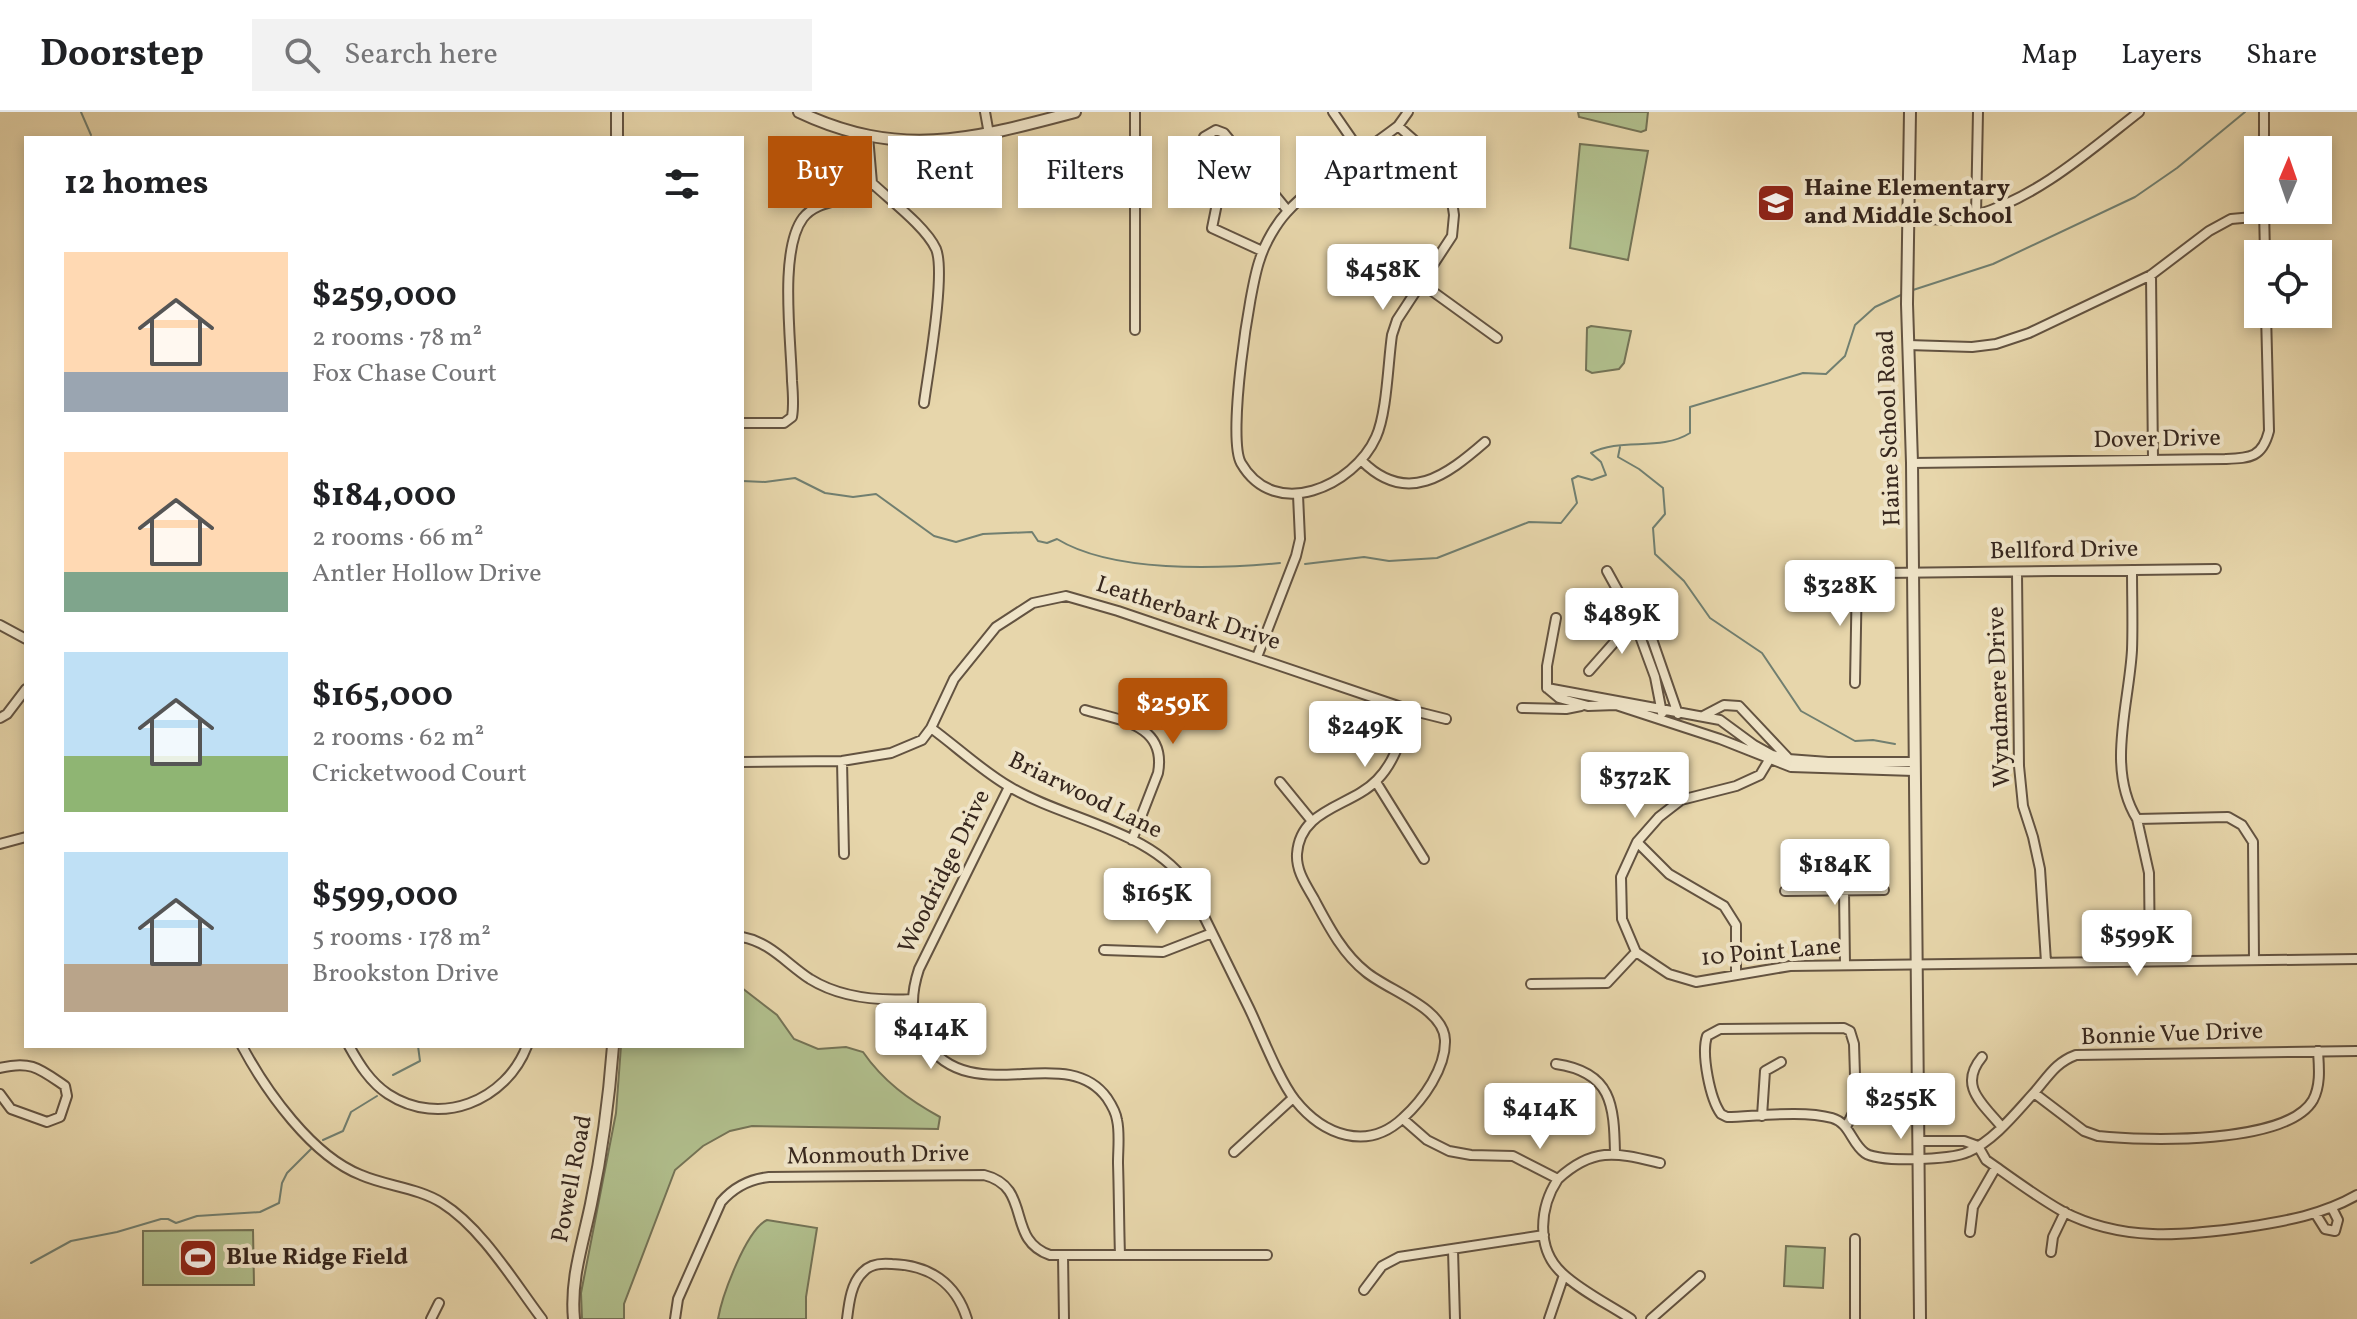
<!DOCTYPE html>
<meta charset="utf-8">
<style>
body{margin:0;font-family:Vollkorn,serif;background:#f2f2f2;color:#202124;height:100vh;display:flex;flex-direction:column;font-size:30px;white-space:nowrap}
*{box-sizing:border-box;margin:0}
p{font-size:26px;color:#757577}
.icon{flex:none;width:44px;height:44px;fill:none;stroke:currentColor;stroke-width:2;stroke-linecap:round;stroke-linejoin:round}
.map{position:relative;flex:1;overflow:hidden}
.drawer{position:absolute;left:24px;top:24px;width:720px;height:912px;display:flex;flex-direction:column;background:#fff;border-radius:0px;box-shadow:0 4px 12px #0003}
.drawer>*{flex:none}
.top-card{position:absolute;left:768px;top:24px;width:760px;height:72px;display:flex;gap:16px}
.needle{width:52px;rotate:2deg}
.buttons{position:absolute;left:2244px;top:24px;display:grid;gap:16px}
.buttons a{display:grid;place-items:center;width:88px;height:88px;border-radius:0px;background:#fff;box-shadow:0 4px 12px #0003;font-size:40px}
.price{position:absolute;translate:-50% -68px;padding:0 18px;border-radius:8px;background:#fff;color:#222;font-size:26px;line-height:52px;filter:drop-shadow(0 2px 4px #0008)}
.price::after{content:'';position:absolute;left:50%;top:48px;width:24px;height:18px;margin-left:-12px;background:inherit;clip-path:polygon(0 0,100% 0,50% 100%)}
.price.selected{background:#b45309;color:#fff}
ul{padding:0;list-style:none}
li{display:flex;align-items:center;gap:24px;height:200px;padding:0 40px}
li span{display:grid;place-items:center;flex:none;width:224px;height:160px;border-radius:0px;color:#555}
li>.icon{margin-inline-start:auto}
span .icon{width:96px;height:96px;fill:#fffc;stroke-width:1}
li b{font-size:34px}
h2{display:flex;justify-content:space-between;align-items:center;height:96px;padding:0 40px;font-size:34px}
.chip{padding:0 28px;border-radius:0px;background:#fff;box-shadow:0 4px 12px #0003;font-size:28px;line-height:72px}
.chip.selected{background:#b45309;color:#fff}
header{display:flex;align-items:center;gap:48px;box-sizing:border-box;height:112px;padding:0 40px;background:#fff;border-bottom:2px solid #e0e0e0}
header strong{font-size:38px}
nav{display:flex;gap:44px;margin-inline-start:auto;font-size:28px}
.search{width:560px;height:72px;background:#f2f2f2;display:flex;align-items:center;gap:20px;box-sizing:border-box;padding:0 28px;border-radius:0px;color:#757577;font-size:30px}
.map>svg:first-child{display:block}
</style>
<header>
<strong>Doorstep</strong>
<div class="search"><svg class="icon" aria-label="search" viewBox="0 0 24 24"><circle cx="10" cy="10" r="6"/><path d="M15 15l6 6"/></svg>Search here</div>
<nav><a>Map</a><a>Layers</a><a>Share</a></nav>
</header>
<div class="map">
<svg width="2357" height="1207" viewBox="0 0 2357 1207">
<rect width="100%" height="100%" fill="#e7d6ab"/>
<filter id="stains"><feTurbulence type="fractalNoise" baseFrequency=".0025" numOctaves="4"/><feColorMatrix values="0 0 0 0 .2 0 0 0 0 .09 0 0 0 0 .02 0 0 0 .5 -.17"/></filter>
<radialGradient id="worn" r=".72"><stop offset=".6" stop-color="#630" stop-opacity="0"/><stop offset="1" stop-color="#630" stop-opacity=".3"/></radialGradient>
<path fill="#b1bf8d" stroke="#747356" stroke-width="2" d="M1578,0h70l-2,18 -5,2 -62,-15z
M1580,32l68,7 -20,109 -58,-12z
M1591,214l40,5 -7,32 -5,6 -27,4 -6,-3 1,-42z
M742,876l35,27 17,24 24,10 28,-2 17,5c20,29 46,48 77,65l-2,12 -186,-3 -22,5 -27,15 -28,24 -51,134v15h-42l-1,-26 35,-180 5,-67h121z
M767,1108l50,8 -11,69v22h-88c4,-23 28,-89 49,-99z
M253,1118l1,55h-111v-54z
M1786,1134l39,2 -2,40 -39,-2z"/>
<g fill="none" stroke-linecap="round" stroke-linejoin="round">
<path stroke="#717f70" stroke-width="2" d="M81,0l10,23
M1913,178l80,-26 142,-67 42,-29 68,-56
M1620,335l-2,10 21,12 24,19 2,26 -12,14 2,26 29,27 26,37 52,35 39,58 54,30 18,-1 22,4
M742,369l23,1 30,-4 30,15 28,4 23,-3 58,42 22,6 27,-8 49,-2 6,9 9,2 10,-4c56,34 160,30 223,24
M1305,452l59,-7 25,4 48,-3 92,-36 32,1 16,-20 -5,-24 6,-3 14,4 14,-5 -5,-13 -10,-9c30,-16 69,-1 99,-20v-26l113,-34 23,1 19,-18 10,-31 20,-18 28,-13
M393,963l27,-14 -2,-15
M323,1028l20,-9 8,-19 26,-16
M31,1151l40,-22 46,-9 44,-13h7l8,4 21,-7 63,-4 19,-9 3,-20 5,-10 25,-25"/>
<g stroke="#635341" stroke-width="12">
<path id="minor" d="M985,0l4,22
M1135,0v218
M1333,0l29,42
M2264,0v38
M1398,14l41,36 10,19 5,34 -2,21 -55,84 -5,15c-4,27 -5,78 -16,102 -22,49 -101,85 -135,26 -14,-25 8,-174 19,-204 5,-16 16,-35 27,-47 26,-29 79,-61 111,-86l10,-14
M1222,67l29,-11
M872,71c18,17 54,44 64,66 10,24 -8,124 -12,154
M2264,98l1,44
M1976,103l2,-103
M1908,106c22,1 46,4 68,-3 62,-18 113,-64 163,-103
M1262,139l-50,-23 10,-49 -18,-33v-9l12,-7 8,3 64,78
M2151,163l2,184
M1421,171l76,55
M1908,233l64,2 24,-3 33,-11 122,-58 58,-44 22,-12 33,-3
M742,311h42l8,-6c2,-11 1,-24 0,-36 -1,-42 -13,-131 11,-163 17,-22 51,-13 69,-35l-4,-47
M1362,349c45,45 85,14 123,-19
M1912,351l313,-4c25,-1 37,-1 44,-28l-3,-117
M2132,458c0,26 1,54 0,80 -3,55 -26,119 5,169
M2017,461l2,193 4,40 10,31 7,32 6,93
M1798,462l418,-5
M1556,506l-9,48v22l12,10 29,8 28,-1 104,34 71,28 123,4
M0,513l26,14
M1257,545l39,-101 4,-17 -2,-44
M1589,559l45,-51 -27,-49
M1855,571l2,-109
M1547,576l173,32 34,25 18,10 16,4 40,3h86
M1522,596l44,1 15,-3
M1085,598c34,10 82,14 73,63l-26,67
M1662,601l-7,-36 -21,-57 18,19 26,75
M1703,604l21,-11 15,1 49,52
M0,606l7,-4 19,-25
M931,616c26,19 51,43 79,59 57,34 144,43 180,101 20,40 39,80 59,120 12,25 30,72 46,92 28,35 72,52 108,18 20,-18 43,-50 42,-78 -1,-32 -56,-49 -79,-68 -24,-19 -38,-47 -52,-73 -8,-14 -18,-28 -17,-45 3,-46 54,-47 80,-74 19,-19 25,-46 33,-70
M842,649l2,93
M742,650l100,-1 49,-8 31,-13 9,-12 23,-49 42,-52 37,-24 33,-7 52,15 292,99 36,9
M1647,656l34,32
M1280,670l31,38
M1376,670l48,77
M1009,675l-90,182c-8,24 -10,49 5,71 48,72 141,0 183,58 4,6 9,15 10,22 3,13 1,29 1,43 1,31 1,62 2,92
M1637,730l32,32 55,32 12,19v49
M0,732l26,-7
M1785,779l99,-1
M1844,779l1,74
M742,825c28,5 45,27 68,42 29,18 68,22 102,20
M1104,838l59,2 49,-19
M1636,840l33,22 27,8 94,-16 567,-7
M1636,840l-14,-33 -1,-42 16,-35 22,-25 22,-17 55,-14 24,-11 12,-20
M2150,849l-1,-88 -12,-54 91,-2 14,8 11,17 1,118
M1531,872l76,-1 29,-31
M242,934c24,45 70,110 119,129 25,11 58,13 81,28 40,25 72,79 100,116
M349,934c10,18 21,36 39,48 52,34 118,7 139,-48
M1982,945c-24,29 0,46 19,69
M1556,952c56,8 58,41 59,89
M0,956c31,-8 40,1 65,18l2,10 -7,21 -13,5 -36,-13 -11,-15
M2034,981l50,38 14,5c46,5 189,9 215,-36 8,-15 6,-33 5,-49
M1762,1004l3,-45 16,-9
M1403,1007l24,21 22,11 22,4 42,1 45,23c-18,27 -23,69 4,94 19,18 46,31 69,46
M1846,1015l10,-20 -2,-63 -4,-13 -6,-3 -124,1 -13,7c-6,18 3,63 14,78l6,3c32,-1 76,-7 105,1 18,5 19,25 33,35 14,10 87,7 103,-1 25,-11 46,-37 64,-57 15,-16 22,-32 44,-40l281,-4
M1918,1029h46l14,5
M1978,1034l8,14 10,7c21,15 43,31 66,44 59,31 121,25 185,16 39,-6 75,-12 110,-32
M1234,1040l59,-54
M1558,1067c36,-33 59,-26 102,-16
M2315,1101l10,16 10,2 3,-11 -6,-12
M1970,1120l3,-25 23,-40
M1855,1127v80
M1453,1138l2,69
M2051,1140l2,-15 12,-25
M1063,1144l1,63
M1364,1178l18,-24 17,-9 145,-22
M431,1207l8,-16
M675,1207l3,-20 43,-97c13,-15 29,-23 48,-25l215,-2c49,12 21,65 66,80h217
M847,1207c2,-16 4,-36 16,-47 7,-8 19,-9 29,-8 37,1 64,19 75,55
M1549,1207l15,-44
M1651,1207l49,-43"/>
</g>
<g stroke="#635341" stroke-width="14">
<path id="tertiary" d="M617,0v26
M799,0c101,48 174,27 276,0
M1910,0l-3,192 5,159 8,856
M574,1207c-4,-40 9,-76 17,-115 11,-52 18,-105 22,-158"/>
</g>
<use href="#minor" stroke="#efe4c8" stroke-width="8"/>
<use href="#tertiary" stroke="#efe4c8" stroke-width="10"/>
</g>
<defs>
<g id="school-square" transform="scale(2)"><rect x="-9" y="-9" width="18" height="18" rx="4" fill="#8f2418" stroke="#efe4c8"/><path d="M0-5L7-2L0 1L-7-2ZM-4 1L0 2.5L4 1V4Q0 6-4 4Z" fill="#fff"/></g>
<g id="stadium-square" transform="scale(2)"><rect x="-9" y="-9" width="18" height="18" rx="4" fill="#8f2418" stroke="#efe4c8"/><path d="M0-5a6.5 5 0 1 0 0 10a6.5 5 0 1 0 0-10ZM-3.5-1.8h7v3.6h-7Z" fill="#fff"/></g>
</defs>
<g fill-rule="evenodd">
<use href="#school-square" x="1776" y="91"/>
<use href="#stadium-square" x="198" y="1146"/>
</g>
<g text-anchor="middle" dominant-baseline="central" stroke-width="8" stroke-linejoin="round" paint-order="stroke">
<g font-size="24" font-weight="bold" fill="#37271e" stroke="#efe4c8" text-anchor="start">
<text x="1804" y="77">Haine Elementary<tspan x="1804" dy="28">and Middle School</tspan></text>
<text x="226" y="1146">Blue Ridge Field</text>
</g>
<g font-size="24" fill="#37271e" stroke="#efe4c8">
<text transform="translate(1890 316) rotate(-92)">Haine School Road</text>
<text transform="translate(2157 328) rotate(-1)">Dover Drive</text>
<text transform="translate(2064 439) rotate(-1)">Bellford Drive</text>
<text transform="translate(1188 502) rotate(18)">Leatherbark Drive</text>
<text transform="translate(2000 585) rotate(-92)">Wyndmere Drive</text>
<text transform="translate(1085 684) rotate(26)">Briarwood Lane</text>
<text transform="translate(945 760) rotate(-64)">Woodridge Drive</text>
<text transform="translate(1771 841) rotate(-5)">10 Point Lane</text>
<text transform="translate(2172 923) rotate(-2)">Bonnie Vue Drive</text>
<text transform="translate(878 1044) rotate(-1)">Monmouth Drive</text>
<text transform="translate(573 1067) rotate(-79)">Powell Road</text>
</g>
</g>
<rect width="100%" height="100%" filter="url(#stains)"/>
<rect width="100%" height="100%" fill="url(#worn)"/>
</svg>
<div class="buttons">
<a><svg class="needle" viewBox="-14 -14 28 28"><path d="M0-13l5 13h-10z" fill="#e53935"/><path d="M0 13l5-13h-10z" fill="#757577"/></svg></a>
<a><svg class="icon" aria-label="locate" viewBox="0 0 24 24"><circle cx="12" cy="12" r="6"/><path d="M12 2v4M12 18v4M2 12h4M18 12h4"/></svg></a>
</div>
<b class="price" style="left:1383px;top:200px">$458K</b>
<b class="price" style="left:1840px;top:516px">$328K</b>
<b class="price" style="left:1622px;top:544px">$489K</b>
<b class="price selected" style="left:1173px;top:634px">$259K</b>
<b class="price" style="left:1365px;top:657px">$249K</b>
<b class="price" style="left:1635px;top:708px">$372K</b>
<b class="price" style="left:1835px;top:795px">$184K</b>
<b class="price" style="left:1157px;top:824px">$165K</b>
<b class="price" style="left:2137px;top:866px">$599K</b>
<b class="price" style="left:931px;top:959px">$414K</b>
<b class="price" style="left:1901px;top:1029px">$255K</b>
<b class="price" style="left:1540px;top:1039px">$414K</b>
<div class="top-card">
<a class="chip selected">Buy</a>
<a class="chip">Rent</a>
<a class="chip">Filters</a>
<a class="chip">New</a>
<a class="chip">Apartment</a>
</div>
<section class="drawer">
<h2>12 homes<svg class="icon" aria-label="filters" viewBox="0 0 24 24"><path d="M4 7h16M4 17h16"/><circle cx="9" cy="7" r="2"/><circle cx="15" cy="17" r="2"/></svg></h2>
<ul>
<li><span style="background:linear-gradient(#ffd9b3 75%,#9aa5b1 0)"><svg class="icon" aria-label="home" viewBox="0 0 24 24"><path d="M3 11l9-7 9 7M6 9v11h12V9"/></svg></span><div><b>$259,000</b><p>2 rooms · 78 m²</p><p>Fox Chase Court</p></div></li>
<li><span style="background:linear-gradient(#ffd9b3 75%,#7fa58c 0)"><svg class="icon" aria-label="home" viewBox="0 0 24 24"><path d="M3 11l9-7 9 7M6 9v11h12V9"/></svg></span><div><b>$184,000</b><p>2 rooms · 66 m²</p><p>Antler Hollow Drive</p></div></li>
<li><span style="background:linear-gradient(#bfe0f5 65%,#8fb573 0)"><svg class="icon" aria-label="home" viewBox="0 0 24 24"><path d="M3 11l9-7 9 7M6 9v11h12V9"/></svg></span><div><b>$165,000</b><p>2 rooms · 62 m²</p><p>Cricketwood Court</p></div></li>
<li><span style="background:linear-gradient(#bfe0f5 70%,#b9a48a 0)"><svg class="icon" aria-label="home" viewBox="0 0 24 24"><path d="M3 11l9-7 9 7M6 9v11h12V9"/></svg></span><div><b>$599,000</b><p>5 rooms · 178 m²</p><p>Brookston Drive</p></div></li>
</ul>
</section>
</div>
